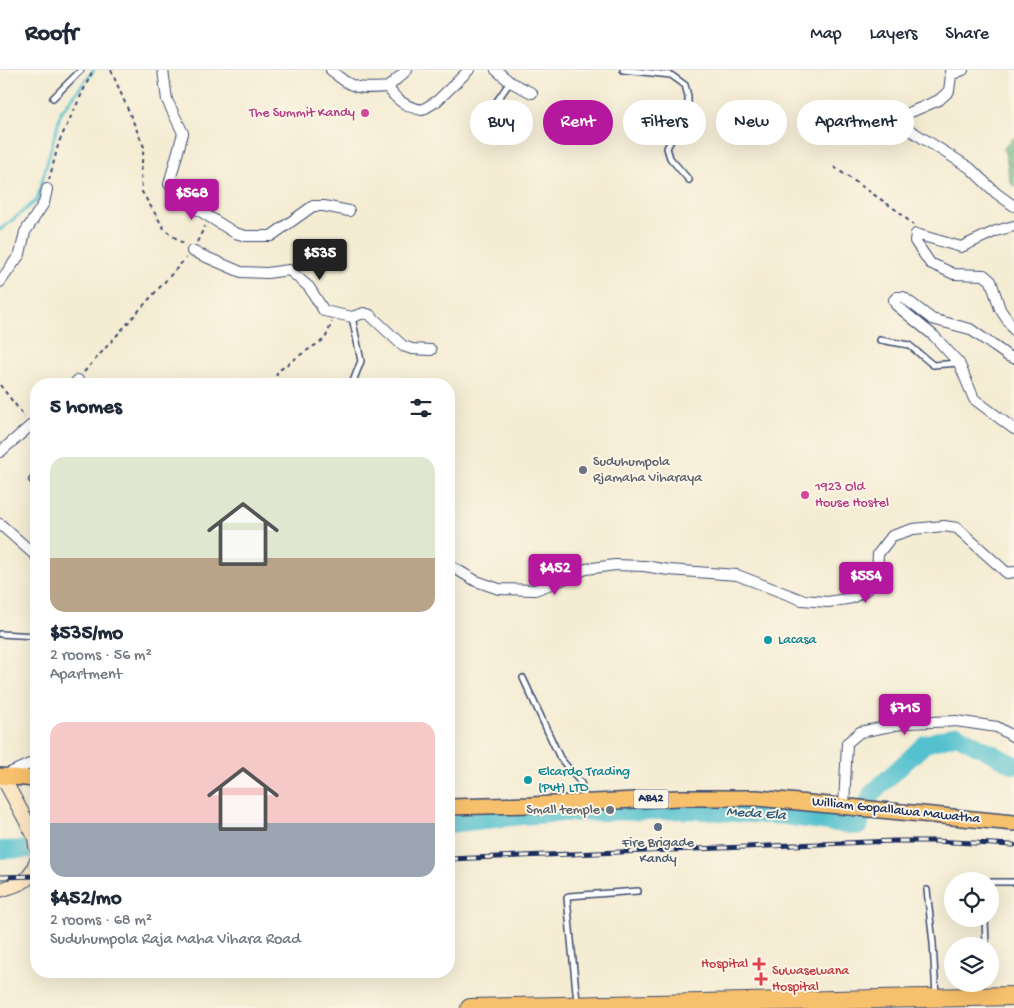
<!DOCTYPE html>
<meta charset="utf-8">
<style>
body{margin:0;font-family:"Gochi Hand",sans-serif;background:#f2f2f3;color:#1f2937;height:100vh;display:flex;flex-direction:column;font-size:19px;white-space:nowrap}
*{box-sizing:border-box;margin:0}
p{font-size:16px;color:#747a83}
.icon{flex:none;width:28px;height:28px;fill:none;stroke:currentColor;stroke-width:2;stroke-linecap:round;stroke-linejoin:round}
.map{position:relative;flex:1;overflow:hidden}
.side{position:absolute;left:30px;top:308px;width:425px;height:600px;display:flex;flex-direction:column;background:#fff;border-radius:20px;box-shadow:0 5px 20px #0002}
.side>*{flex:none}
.guide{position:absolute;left:470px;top:30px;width:469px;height:45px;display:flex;gap:10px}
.fabs{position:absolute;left:944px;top:802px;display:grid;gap:10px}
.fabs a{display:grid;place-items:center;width:55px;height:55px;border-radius:50%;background:#fff;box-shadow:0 5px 20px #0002;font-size:25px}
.price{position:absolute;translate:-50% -42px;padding:0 11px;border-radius:5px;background:#b5179e;color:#fff;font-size:16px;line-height:32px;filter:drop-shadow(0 1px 2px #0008)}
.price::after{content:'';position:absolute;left:50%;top:30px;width:15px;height:11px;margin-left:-8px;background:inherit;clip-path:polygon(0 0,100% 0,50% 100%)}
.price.active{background:#222;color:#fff}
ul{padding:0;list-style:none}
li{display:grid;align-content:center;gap:10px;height:265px;padding:0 20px}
li span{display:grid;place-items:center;height:155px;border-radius:15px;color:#555}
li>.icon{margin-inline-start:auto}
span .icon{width:90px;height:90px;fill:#fffc;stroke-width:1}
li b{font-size:21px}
h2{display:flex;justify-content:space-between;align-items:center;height:60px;padding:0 20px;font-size:21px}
.pill{padding:0 18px;border-radius:22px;background:#fff;box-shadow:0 5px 20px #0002;font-size:18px;line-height:45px}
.pill.active{background:#b5179e;color:#fff}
header{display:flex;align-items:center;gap:30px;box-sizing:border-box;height:70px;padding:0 25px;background:#fff;border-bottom:1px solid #e0e1e3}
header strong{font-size:24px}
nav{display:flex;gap:28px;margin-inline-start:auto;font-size:18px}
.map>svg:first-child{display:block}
</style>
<header>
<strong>Roofr</strong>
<nav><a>Map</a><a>Layers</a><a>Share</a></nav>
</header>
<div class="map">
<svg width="1014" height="938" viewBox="0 0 1014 938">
<defs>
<pattern id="forest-firs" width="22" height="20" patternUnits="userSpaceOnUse" patternTransform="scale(1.25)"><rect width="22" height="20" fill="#64b27b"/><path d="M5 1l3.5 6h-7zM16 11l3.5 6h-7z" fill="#529168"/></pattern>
</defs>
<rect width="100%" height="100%" fill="#fcf5e5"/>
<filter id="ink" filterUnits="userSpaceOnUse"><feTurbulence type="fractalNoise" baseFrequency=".02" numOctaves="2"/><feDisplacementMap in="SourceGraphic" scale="10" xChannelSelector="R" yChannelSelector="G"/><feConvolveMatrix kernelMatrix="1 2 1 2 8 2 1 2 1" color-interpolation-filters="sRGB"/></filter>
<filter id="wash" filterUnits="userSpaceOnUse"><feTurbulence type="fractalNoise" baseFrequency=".0096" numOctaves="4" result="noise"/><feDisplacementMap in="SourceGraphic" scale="20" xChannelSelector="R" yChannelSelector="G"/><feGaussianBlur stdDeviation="1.12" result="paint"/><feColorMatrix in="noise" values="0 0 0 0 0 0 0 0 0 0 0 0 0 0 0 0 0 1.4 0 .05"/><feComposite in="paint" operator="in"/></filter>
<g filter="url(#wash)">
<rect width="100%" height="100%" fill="#f4ecd3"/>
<path fill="url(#forest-firs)" stroke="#40706c" d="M1014,67v50c-9,-13 -4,-24 -11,-38z"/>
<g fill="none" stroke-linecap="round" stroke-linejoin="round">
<path stroke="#55c1cf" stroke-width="3" d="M0,160l37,-30 24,-88 33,-42"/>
<path stroke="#55c1cf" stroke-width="18" d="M449,754l73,-8 41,-3 126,-3 95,6 75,10 12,-32 54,-50 32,-9 57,30
M0,780l36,-1"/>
</g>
</g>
<g filter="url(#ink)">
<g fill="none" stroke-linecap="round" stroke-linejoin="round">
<g stroke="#3c4b70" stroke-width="8">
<path id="lane" d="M623,0l48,5 14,10 3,11v13l-21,39 3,10 19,22
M53,28l28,-28
M479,57l31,-45
M880,270l29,5 24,20 25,-2
M352,314l9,-23 -9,-44
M32,410l4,4
M0,564l36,2
M523,608l37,80 21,25 5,19
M990,812h24
M927,820l6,53 3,53
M985,849l1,27
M577,932l-10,-104 2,-2 69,-5"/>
</g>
<g stroke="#3c4b70" stroke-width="12">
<path id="street" d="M163,0l4,30 16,33 -14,51 15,17 51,32 11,3h25l42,-30h11l25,5
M331,0c21,20 29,19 57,17
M407,0l-19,17c8,14 19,20 34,23l15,-9 32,-31
M496,0l14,12 22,11
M950,1l1,4 12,-5
M951,5l-2,16 -10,9 -35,15 -2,7 3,5 65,41 26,25 18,13
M1014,156l-18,5 -35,16 -45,-13 -1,7 15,22 24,11 30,1 7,6 9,28 14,21
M192,181l49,21 26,1 22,-3 20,17 15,24 28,6 12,-4 6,2 33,31 9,3 19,1
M0,212l20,-28 5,-22 19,-29 3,-14
M1014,288l-6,-2 -38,-27 -38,-10 -29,-22h-6l-3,3 2,5 38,31 25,27 15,36 40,30
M74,314l4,-4
M0,382l36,-31
M0,454l36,32
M449,495l27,16 23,8 36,1 24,-9 27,-12 29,-4 29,1 25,4 68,5 65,25 26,2 24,-4 14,-8 7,-6 4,-10 1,-20 14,-18 21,-7 31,-3 13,2 50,45 7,-1
M3,706l33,-15
M844,736l3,-63 13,-11 46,-9 50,-2 41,6 17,10"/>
</g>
<g stroke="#3c4b70" stroke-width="16">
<path id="secondary" d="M2,706l33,61 1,9
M0,820c20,-7 29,-6 36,-28"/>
</g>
<g stroke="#3c4b70" stroke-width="18">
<path id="primary" d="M0,706l36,3
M449,737l82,-2 147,-7h79l257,25"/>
</g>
<g stroke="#3c4b70" stroke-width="20">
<path id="highway" d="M470,938l544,-12"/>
</g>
<path stroke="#3c4b70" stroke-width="2" stroke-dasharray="4 4" stroke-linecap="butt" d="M111,0l33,77 -3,22 1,23 23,38 20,15
M834,97l65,45 14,13
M49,110l10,-38 34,-72
M197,172l8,-16
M84,302l102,-114
M276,314l1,-12 26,-19 22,-14 7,-17
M0,315l25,32"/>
<use href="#lane" stroke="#fff" stroke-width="5"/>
<use href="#street" stroke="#fff" stroke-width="10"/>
<use href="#secondary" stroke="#fce6c4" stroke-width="14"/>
<use href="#primary" stroke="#f7c06c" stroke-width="15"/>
<use href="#highway" stroke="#f7c06c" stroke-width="18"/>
<g stroke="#1b2f5e" stroke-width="5">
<path id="rail" d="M449,789l445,-18h38l82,4
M0,807l36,-1"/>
</g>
<use href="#rail" stroke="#fcf5e5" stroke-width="3" stroke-dasharray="9" stroke-linecap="butt"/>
</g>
</g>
<g fill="#d1479c" stroke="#fcf5e5" stroke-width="2">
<circle cx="365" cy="43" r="5"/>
<circle cx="805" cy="425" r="5"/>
</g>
<g fill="#6b7280" stroke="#fcf5e5" stroke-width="2">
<circle cx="583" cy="400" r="5"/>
<circle cx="610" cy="740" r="5"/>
</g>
<g fill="#0f9aa8" stroke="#fcf5e5" stroke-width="2">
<circle cx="768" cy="570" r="5"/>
<circle cx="528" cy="710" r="5"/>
</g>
<circle fill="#5c6f8a" stroke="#fcf5e5" stroke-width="2" cx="658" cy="757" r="5"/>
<g fill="#e0444e" stroke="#fcf5e5" stroke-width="2">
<path d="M756.5 886.5h5v5h5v5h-5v5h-5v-5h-5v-5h5z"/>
<path d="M758.5 901.5h5v5h5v5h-5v5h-5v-5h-5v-5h5z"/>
</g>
<g text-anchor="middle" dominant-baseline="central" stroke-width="4" stroke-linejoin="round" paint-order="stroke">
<rect fill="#fcf5e5" stroke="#5e6a86" stroke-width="1" x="633.5" y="719.5" width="35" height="19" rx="4"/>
<g font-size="12" font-weight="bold" fill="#1b2f5e">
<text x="651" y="729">AB42</text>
</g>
<g font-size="14" fill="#b23c85" stroke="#fcf5e5" text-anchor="end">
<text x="355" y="43">The Summit Kandy</text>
<text x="815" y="417" text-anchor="start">1923 Old<tspan x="815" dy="16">House Hostel</tspan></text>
</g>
<g font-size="14" fill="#5b616d" stroke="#fcf5e5" text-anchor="start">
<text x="593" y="392">Suduhumpola<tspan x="593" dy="16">Rjamaha Viharaya</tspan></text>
<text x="600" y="740" text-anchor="end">Small temple</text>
</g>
<g font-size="14" fill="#0d838f" stroke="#fcf5e5" text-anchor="start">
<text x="778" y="570">Lacasa</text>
<text x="538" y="702">Elcardo Trading<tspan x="538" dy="16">(Pvt) LTD</tspan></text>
</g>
<g font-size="14" fill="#1b2f5e" stroke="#fcf5e5">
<text transform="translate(896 741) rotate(6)">William Gopallawa Mawatha</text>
</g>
<g font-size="14" fill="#4e5e75" stroke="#fcf5e5">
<text x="658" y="773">Fire Brigade<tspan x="658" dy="16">Kandy</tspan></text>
</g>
<g font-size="14" fill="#be3a42" stroke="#fcf5e5" text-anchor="end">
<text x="748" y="894">Hospital</text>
<text x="772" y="901" text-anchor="start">Suwasewana<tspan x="772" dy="16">Hospital</tspan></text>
</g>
<g font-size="15" font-style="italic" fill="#2c5b80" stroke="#fcf5e5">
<text transform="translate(756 744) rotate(4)">Meda Ela</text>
</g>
</g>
</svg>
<div class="fabs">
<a><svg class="icon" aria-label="locate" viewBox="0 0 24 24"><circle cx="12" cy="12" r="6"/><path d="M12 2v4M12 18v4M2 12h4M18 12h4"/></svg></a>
<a><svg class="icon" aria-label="layers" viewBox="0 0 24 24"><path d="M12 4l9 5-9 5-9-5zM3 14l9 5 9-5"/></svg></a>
</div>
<b class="price" style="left:192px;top:151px">$568</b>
<b class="price active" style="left:320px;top:211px">$535</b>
<b class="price" style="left:555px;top:526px">$452</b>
<b class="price" style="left:866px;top:534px">$554</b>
<b class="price" style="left:905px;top:666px">$715</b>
<div class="guide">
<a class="pill">Buy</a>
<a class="pill active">Rent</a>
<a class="pill">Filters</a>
<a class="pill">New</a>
<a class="pill">Apartment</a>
</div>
<section class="side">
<h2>5 homes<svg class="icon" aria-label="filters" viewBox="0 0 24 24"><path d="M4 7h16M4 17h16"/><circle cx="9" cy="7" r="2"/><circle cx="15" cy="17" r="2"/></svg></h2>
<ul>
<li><span style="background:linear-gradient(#dfe7d0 65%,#b9a48a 0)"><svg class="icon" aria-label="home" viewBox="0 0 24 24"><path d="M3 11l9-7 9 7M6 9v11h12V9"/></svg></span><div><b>$535/mo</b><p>2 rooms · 56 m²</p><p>Apartment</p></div></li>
<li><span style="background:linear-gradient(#f6c9c9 65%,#9aa5b1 0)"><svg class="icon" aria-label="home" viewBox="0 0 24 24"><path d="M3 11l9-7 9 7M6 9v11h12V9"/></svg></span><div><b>$452/mo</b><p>2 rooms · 68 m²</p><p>Suduhumpola Raja Maha Vihara Road</p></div></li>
</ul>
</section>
</div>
